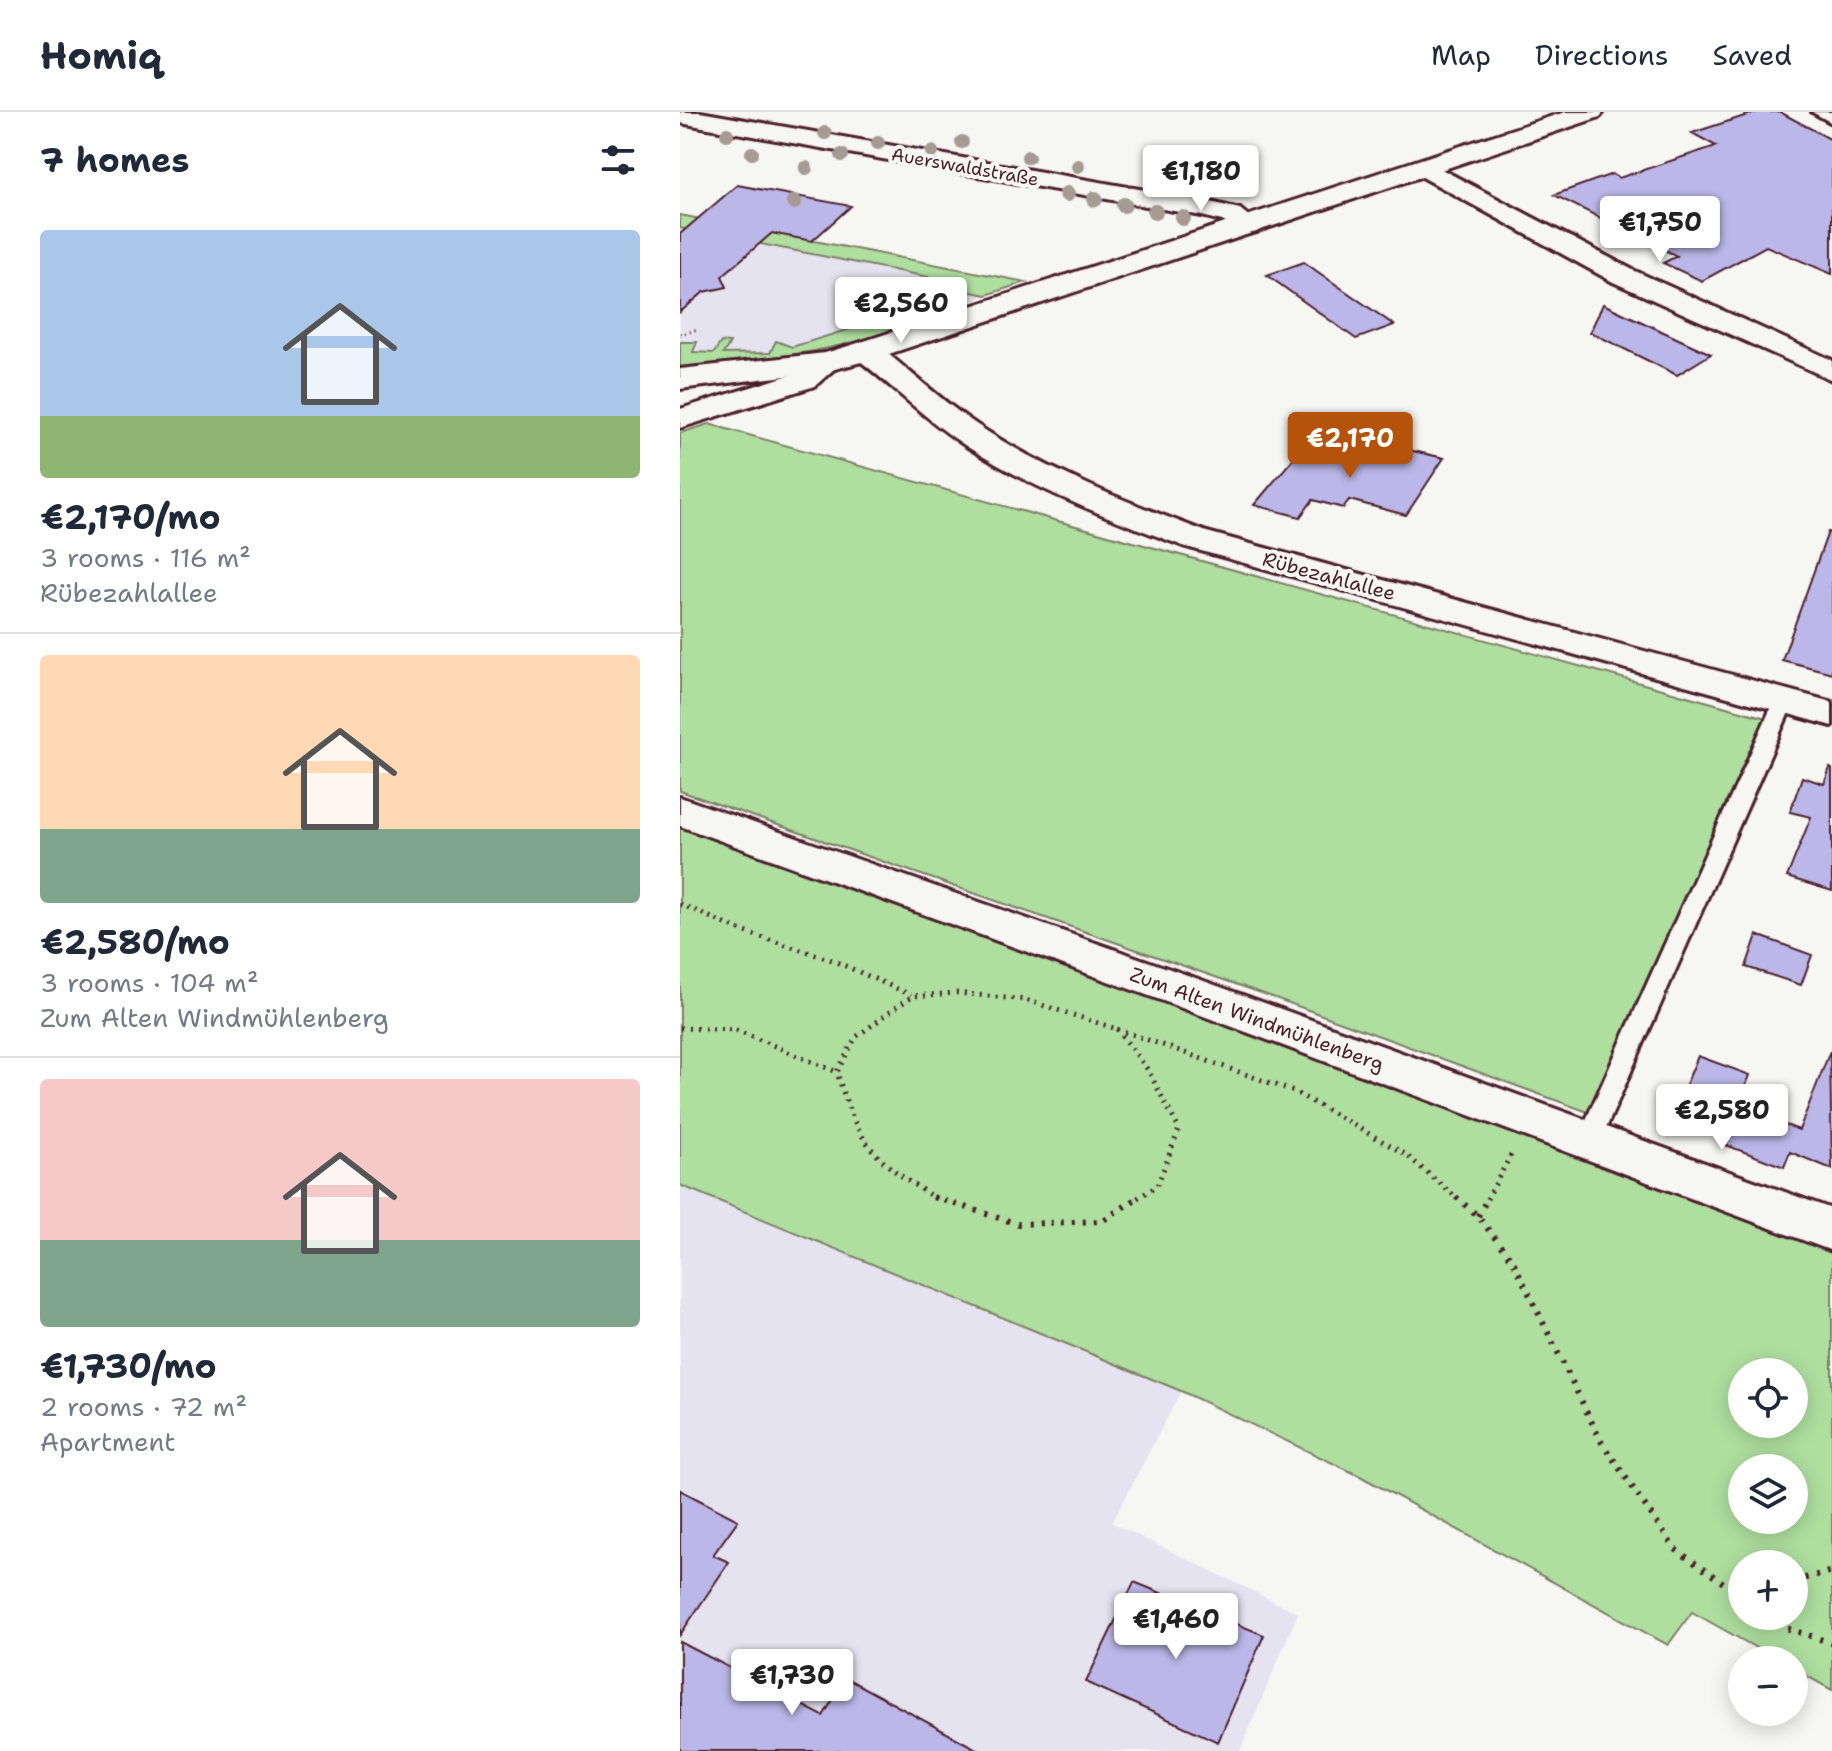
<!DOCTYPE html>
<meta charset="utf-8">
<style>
body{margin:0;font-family:"Shantell Sans",sans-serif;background:#f2f2f3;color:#1f2937;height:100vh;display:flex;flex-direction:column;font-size:30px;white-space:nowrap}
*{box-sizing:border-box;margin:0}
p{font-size:26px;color:#747a83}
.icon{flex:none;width:44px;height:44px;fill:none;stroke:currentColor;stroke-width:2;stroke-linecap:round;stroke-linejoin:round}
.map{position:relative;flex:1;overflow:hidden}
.panel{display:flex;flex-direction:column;background:#fff;width:680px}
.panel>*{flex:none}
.controls{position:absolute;left:1048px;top:1246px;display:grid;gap:16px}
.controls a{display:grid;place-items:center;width:80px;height:80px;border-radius:50%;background:#fff;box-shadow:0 4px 20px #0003;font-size:40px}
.price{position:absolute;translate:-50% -68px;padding:0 18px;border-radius:8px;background:#fff;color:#222;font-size:26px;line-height:52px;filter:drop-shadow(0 2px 4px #0008)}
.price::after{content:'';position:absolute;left:50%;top:48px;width:24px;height:18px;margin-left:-12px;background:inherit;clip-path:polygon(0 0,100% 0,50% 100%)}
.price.on{background:#b45309;color:#fff}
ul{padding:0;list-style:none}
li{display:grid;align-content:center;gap:16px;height:424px;padding:0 40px}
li+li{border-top:2px solid #e0e1e3}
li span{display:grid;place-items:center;height:248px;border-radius:8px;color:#555}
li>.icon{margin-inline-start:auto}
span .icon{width:144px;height:144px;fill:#fffc;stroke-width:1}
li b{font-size:34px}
h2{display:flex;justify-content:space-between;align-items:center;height:96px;padding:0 40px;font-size:34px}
header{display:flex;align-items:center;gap:48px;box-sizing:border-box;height:112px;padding:0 40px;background:#fff;border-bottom:2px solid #e0e1e3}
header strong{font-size:38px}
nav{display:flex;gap:44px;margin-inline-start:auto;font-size:28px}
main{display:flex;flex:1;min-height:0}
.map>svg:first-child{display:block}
</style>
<header>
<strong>Homiq</strong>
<nav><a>Map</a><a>Directions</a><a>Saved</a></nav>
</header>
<main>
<section class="panel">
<h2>7 homes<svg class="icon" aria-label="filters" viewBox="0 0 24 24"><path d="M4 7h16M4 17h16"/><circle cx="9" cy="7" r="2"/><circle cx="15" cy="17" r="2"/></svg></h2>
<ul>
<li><span style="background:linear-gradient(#a9c7e8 75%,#8fb573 0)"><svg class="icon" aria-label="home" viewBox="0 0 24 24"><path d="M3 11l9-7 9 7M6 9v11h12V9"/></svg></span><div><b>€2,170/mo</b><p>3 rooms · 116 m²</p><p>Rübezahlallee</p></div></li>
<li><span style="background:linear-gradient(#ffd9b3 70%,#7fa58c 0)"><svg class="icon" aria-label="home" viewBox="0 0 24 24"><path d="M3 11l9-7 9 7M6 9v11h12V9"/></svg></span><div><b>€2,580/mo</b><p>3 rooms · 104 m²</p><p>Zum Alten Windmühlenberg</p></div></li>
<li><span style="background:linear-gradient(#f6c9c9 65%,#7fa58c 0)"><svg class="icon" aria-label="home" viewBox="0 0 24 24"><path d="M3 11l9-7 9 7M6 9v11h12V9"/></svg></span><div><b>€1,730/mo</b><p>2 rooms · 72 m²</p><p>Apartment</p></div></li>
</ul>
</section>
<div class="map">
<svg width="1152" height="1639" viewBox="0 0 1152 1639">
<rect width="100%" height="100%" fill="#f6f6f2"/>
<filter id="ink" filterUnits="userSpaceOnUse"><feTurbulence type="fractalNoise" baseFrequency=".0125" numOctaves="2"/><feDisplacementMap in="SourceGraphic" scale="16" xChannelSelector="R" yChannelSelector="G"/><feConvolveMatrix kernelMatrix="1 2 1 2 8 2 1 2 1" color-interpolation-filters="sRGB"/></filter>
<g filter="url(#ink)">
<path fill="#e5e3ef" d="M0,103l346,67 -195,64 -42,10 -109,-2z
M0,1073l501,206 -69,132 186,90 -58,138h-560z"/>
<path fill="#aedf9f" stroke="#7c7f65" stroke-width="2" fill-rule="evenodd" d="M0,103l346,67 -40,13 -24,-5 2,-6 -284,-56z
M240,189l11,5 -1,10c-78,36 -165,43 -250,51v-25h17l-4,10 21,1 7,-11 9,1 -7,11 47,-1 6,-12 16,6 129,-40 -3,-4z
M29,312l1057,294 -178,394 -321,-117 -587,-204v-358z
M0,710l1152,417v451l-38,-21v-9h-16l-86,-48 -24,33 -308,-169 -179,-85 -501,-206zM1062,1260h52v52h-52zM1062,1356h52v52h-52zM1062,1452h52v52h-52z"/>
<path fill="#bcb7e9" stroke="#4a1f2b" stroke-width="2" d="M1077,0h23l52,28v134l-66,-28 -64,35 -39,-18 14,-7 -123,-61 58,-21 7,4 97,-32 -24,-13z
M57,73l114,21 -39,35 -40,-8 -50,43 5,11 -23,5 -24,20v-78z
M624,150l14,10 76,53 -38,14 -89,-64z
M923,192l108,50 -34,21 -87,-43z
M629,328l78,19 8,-12 49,11 -38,57 -57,-15 -6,8 -30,-8 -13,17 -46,-12z
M1148,420l4,1v140l-50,-13z
M1150,656l2,1v122l-45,-14 24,-60 -21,-5 12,-35 22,7z
M1077,823l55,20 -11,30 -55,-18z
M1150,939l2,118 -42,-17 -6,15 -61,-23 9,-24 -53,-19 19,-45 52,19 -13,32 62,23z
M0,1378l58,30 -25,35 16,7 -49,73z
M454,1470l130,53 -46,107 -132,-60z
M0,1530l143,74 23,-38 134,73h-300z"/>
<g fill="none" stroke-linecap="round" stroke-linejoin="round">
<g stroke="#4a1f2b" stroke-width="6">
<path id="service" d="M1104,583l10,6 -194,441 -3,7 -9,3 -9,-3 -3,-7 198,-441z"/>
</g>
<g stroke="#4a1f2b" stroke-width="6">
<path id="minor" d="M0,0h20l502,88 38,9 21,17 -4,6 -10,2 -25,-13 -20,-5 -522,-93z
M1132,0h20v11z
M744,48l209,110 199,90v20l-219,-98 -198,-109 -4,-5 4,-5z
M186,230l11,3c37,29 71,62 111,87 68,43 144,72 219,100l625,170v24l-649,-180c-75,-28 -150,-57 -217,-100 -40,-26 -73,-60 -111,-89l-4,-6 4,-6z
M147,241l11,3 4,6 -27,24 -135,42v-19l113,-35 23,-18z
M0,685l513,180 639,232v42l-669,-250 -483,-175z"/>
</g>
<g stroke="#4a1f2b" stroke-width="6">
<path id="secondary" d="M885,0h39l-4,5 -723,241 -50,13 -147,18v-20l145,-16 30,-9z"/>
</g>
<path stroke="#4a1f2b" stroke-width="3" stroke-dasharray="1 4" stroke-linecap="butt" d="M0,222l18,-4"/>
<path stroke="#4a1f2b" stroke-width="5" stroke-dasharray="2 6" stroke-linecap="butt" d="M0,792l59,26 93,30 79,35
M0,916l56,2 101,42
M437,917l176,62 112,63 53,45
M437,917l31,41 31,59 -22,57 -21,13
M256,1087c-63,-40 -78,-54 -99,-127l19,-35 56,-41 45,-3 69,7 91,29
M807,1087l25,-46"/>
<path stroke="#4a1f2b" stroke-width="6" stroke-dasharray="3 8" stroke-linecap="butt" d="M253,1085l85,27 84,-3 37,-24
M776,1085l22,19 36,47 88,180 73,106 67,47
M798,1104l10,-19
M1114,1469l38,-10
M1090,1504l16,12 46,15"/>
<use href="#service" fill="#f6f6f2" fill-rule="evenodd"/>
<use href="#minor" fill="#f6f6f2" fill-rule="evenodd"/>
<use href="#secondary" fill="#f6f6f2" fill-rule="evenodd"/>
</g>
<g fill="#a59a94">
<circle cx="145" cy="21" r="7"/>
<circle cx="47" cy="22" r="7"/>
<circle cx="282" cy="30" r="7"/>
<circle cx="198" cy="31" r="7"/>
<circle cx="252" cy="40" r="7"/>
<circle cx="72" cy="41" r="7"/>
<circle cx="162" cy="43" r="7"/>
<circle cx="348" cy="45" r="7"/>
<circle cx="398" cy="54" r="7"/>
<circle cx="126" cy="56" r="7"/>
<circle cx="387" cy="82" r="8"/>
<circle cx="415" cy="87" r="8"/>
<circle cx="114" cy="90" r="8"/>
<circle cx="444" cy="93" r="8"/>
<circle cx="475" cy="100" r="8"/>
<circle cx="503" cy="106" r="8"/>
</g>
</g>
<g text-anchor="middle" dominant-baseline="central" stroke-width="8" stroke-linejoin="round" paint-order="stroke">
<g font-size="18" fill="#4a1f2b" stroke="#f6f6f2">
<text transform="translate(285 55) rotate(10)">Auerswaldstraße</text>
</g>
<g font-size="20" fill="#4a1f2b" stroke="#f6f6f2">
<text transform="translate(649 464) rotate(15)">Rübezahlallee</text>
<text transform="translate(577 907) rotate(20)">Zum Alten Windmühlenberg</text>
</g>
</g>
</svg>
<div class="controls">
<a><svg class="icon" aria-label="locate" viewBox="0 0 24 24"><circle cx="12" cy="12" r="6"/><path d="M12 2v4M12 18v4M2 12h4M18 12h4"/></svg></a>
<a><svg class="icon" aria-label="layers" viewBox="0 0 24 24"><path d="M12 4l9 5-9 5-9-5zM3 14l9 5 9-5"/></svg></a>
<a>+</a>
<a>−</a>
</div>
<b class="price" style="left:521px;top:101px">€1,180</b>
<b class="price" style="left:980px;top:152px">€1,750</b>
<b class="price" style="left:221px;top:233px">€2,560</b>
<b class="price on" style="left:670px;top:368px">€2,170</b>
<b class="price" style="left:1042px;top:1040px">€2,580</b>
<b class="price" style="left:496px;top:1549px">€1,460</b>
<b class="price" style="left:112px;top:1605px">€1,730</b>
</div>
</main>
